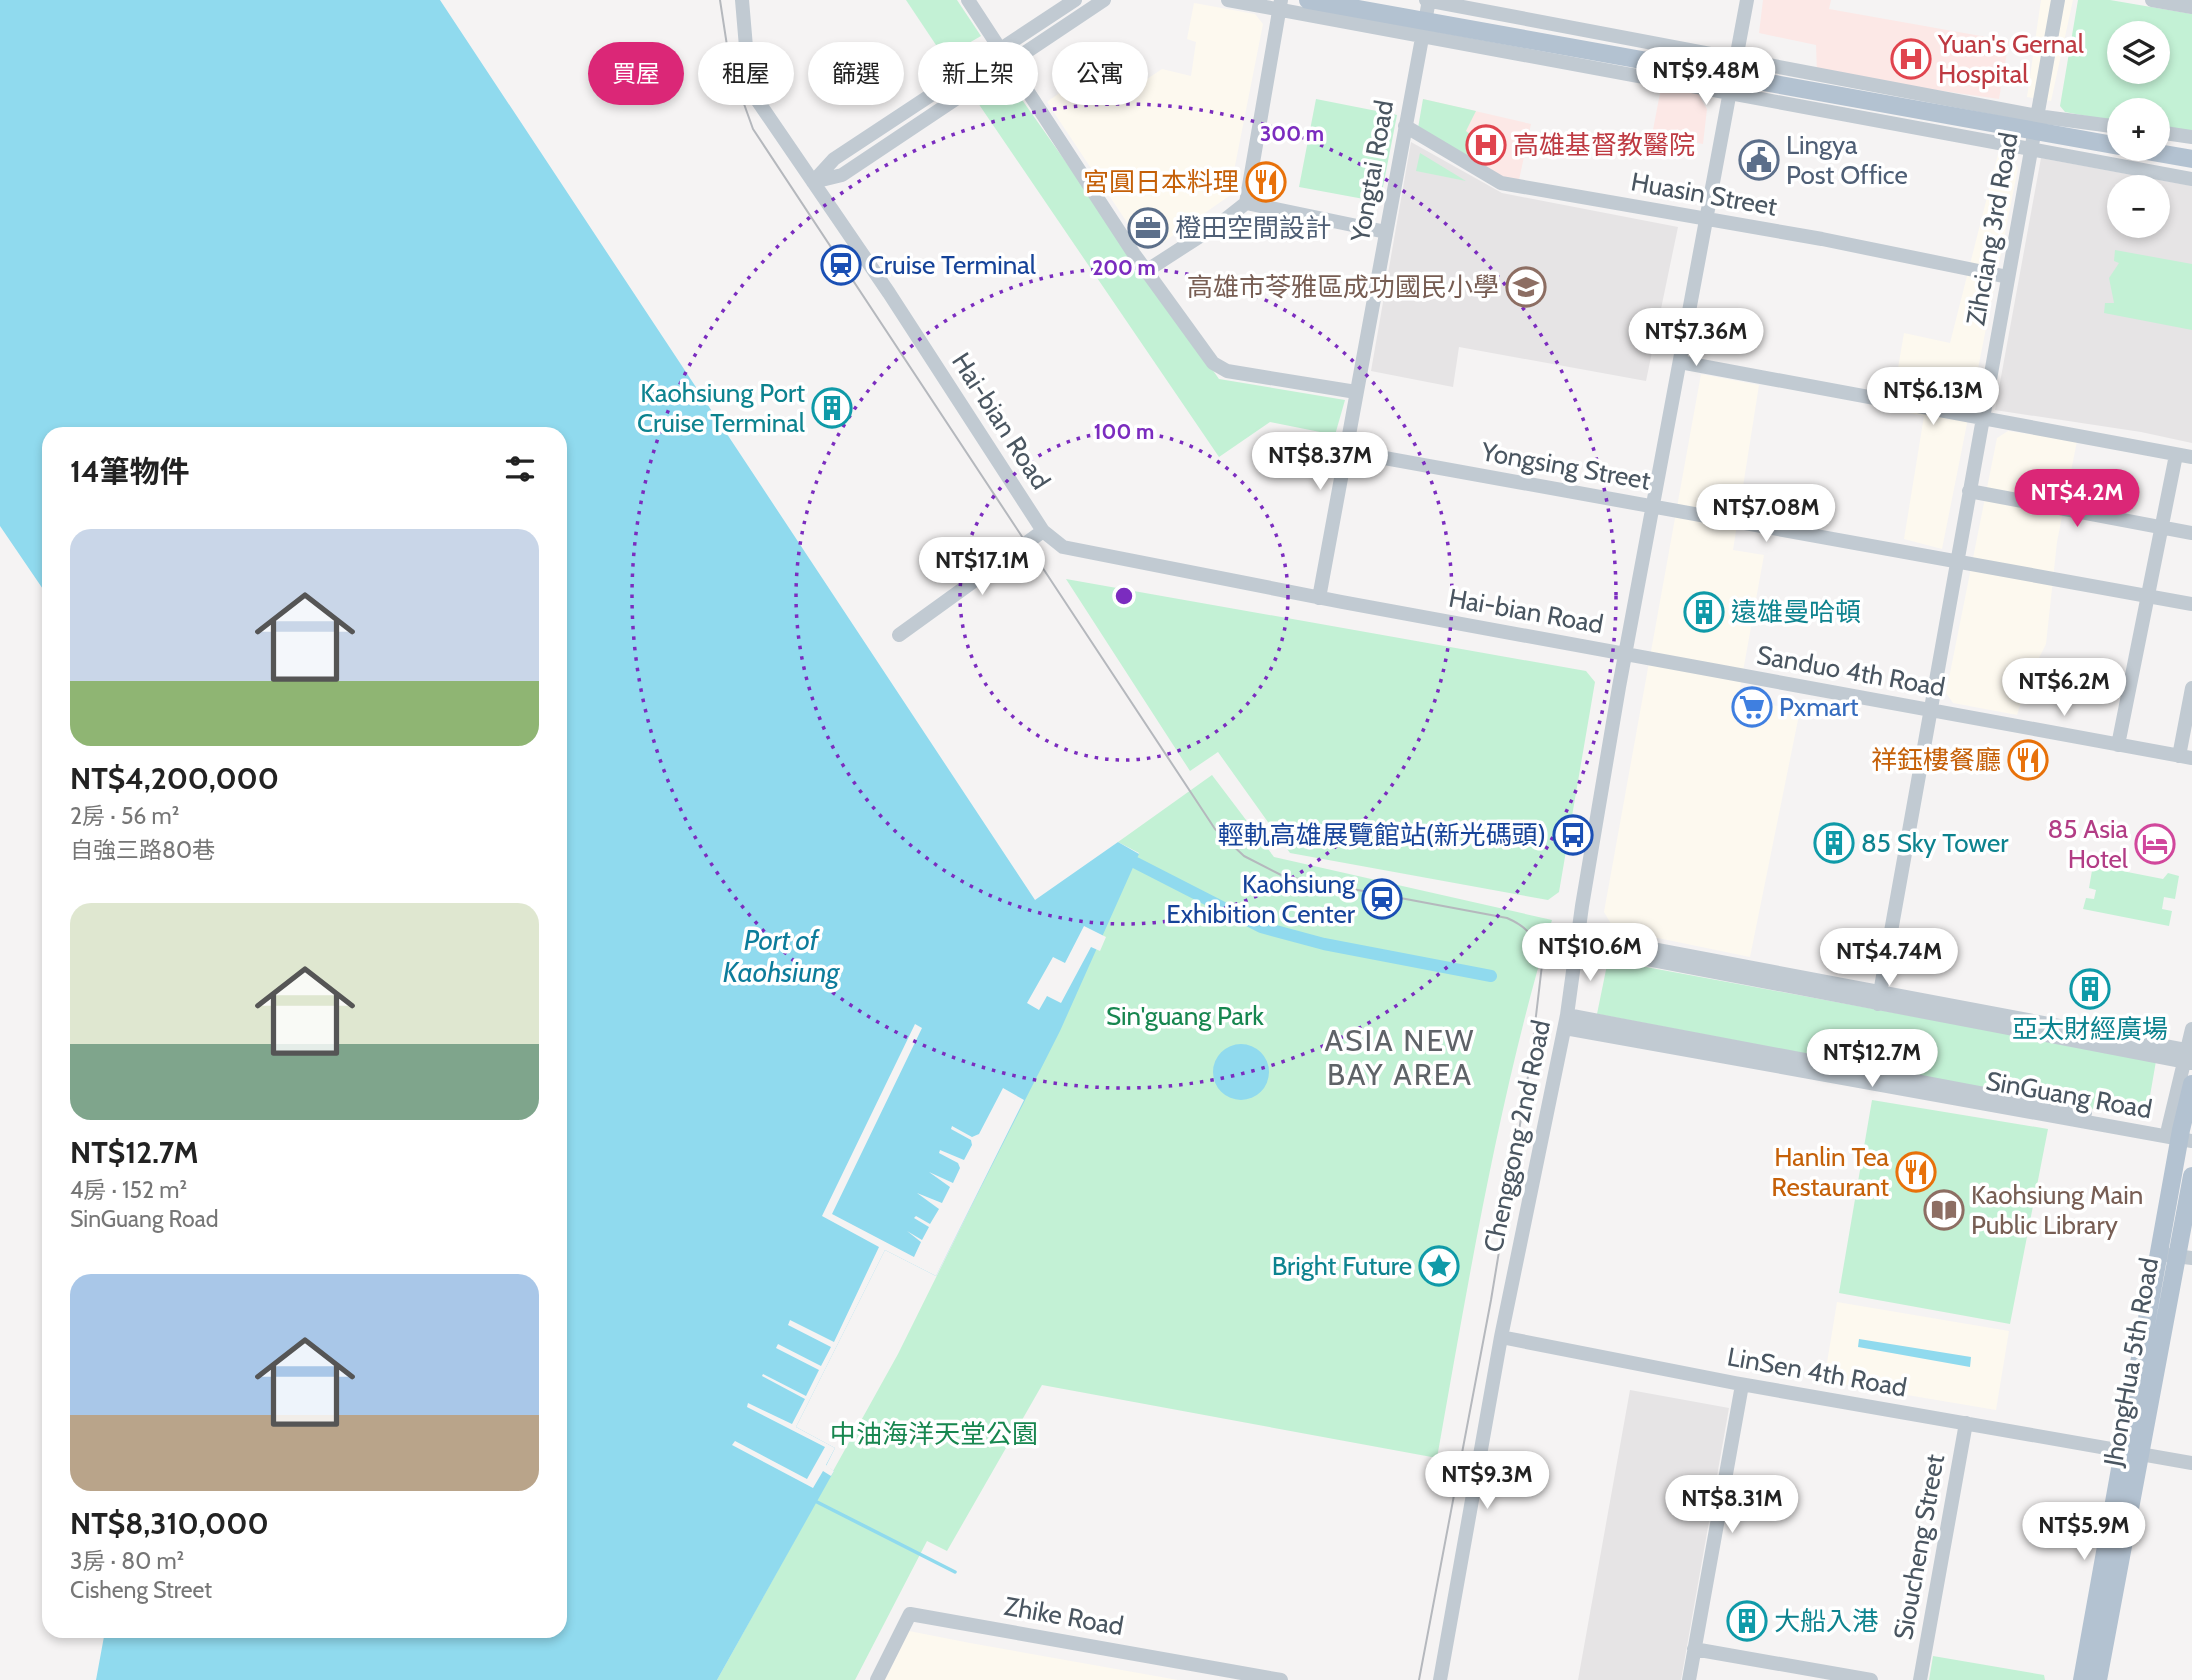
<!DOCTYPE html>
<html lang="zh-TW">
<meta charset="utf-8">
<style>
body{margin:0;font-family:Cabin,"Noto Sans TC",sans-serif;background:#f6f6f6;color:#222;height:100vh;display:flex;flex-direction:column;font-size:26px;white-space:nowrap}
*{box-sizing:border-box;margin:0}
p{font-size:23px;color:#767676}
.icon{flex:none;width:38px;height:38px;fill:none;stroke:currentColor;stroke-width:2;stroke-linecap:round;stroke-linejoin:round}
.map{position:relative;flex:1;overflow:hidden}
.details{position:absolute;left:42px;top:427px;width:525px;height:1211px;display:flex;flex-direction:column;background:#fff;border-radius:21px;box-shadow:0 4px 10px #0003}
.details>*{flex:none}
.hud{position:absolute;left:588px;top:42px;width:665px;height:63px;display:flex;gap:14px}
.fabs{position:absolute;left:2107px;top:21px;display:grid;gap:14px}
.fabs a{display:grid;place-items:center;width:63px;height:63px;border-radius:50%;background:#fff;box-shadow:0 4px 10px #0003;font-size:35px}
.price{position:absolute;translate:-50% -60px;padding:0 16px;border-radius:24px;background:#fff;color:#222;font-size:23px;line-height:46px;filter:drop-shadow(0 2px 4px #0008)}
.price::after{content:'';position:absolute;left:50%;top:42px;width:21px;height:16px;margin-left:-10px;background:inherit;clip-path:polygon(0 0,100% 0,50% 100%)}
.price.current{background:#db2777;color:#fff}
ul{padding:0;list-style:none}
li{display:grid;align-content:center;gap:14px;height:371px;padding:0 28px}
li span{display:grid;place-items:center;height:217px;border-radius:21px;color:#555}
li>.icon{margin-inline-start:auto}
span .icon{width:126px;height:126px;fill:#fffc;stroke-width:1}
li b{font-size:30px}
h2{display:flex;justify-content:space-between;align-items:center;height:84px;padding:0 28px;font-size:30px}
.tag{padding:0 24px;border-radius:32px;background:#fff;box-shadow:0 4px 10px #0003;font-size:24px;line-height:63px}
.tag.current{background:#db2777;color:#fff}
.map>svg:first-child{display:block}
</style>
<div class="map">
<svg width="2192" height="1680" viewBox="0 0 2192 1680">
<rect width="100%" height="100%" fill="#f5f3f3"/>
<path fill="#fdf9ef" d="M2041,0h32l-22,101 -24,-4z
M1194,3l61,11 8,10 -34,172 -71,50 -16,-1 -95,-143 37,-27 21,32 57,-38 29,7 5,-34 -9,-3z
M1999,150l14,8 5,10 -76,381 -38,-10 20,-123 -33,-7 13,-76 46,10z
M1701,374l58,11 -26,165 31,5 -26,144 62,11 -50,247 -136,-28 -10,-17z
M2008,431l69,10 -20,101 -11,102 -18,36 -11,35 -64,-12 -7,-10 51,-255z
M1837,1302l172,29 -13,79 -172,-29z
M909,1631l61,12 208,37h-293z"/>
<path fill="#e6e4e5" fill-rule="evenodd" d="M1411,142l91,51 176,34 -32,154 -187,-34 -6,40 -82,-16z
M2041,158l151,28v257l-51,-11 -146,-22zM2119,187h39v39h-39z
M1630,1390l99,18 -48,272h-103z"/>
<path fill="#fce8e6" d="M1763,0h68l-2,9 180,32 -10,58 -182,-26 -1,-28 -57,-12z
M1661,88l37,6 9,15 -4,35 -51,-9z
M1423,99l108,25 -12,56 -13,-1 -30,-15z"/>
<path fill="#c3f1d5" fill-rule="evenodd" d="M906,0h51l24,36 -26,15 -17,-3z
M2078,0h32l82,14v120l-34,-5v-19h-39v12l-54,-10 -5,-6zM2119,33h39v39h-39z
M1008,80l211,299 126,21 -10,35 -65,-13 -51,35 -241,-354z
M1316,99l81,16 -17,87 -81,-15z
M1423,99l53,12 -10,20 13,10 -1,21 -60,-34z
M1420,153l46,28 -50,-10z
M2115,250l77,14v66l-88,-17 1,-10h9l-5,-25 10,-15 -5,-2z
M1066,579l520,92 9,11 -36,210 -11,8 -258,-47 -72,-101 -28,19z
M1212,775l62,82 278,63c-53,175 -83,358 -115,538l-395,-73 -95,166 -20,-10 -72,139h-138l181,-326 131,-264 110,-237 -21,-11z
M2094,859l9,2 4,7 56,11 5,-6 11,3 -4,23 -11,-2 -2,12 10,2 -3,15 -86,-17 3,-11 8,1 2,-9 -7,-2z
M1608,960l548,101 -10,58 -549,-105z
M1872,1100l176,29 -38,195 -171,-31z
M1933,1656l111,19 1,5h-116z"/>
<path fill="#90daee" d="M0,0h440l595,900 83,-58 21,12 -79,177 -124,245 -51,-26 -89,177 39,21 -9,18 8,5 -117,209h-621l9,-49h455v-1197h-511v164l-49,-72z
M1213 1072a28 28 0 1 1 56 0a28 28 0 1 1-56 0Z
M1859,1339l112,18 -1,10 -112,-20z"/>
<path fill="#f5f3f3" d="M1084,926l22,11 -6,14 -9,-4 -30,56 -14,-7 -8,14 -12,-7 26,-46 12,6z
M915,1024l7,4 -90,186 82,43 7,-15 -14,-11 15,9 7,-13 -15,-9 2,-2 14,8 9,-15 -22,-16 25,10 8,-16 -21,-15 24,11 7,-15 -2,-5 -19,-10 1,-3 24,10 8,-15 -1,-5 -20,-11 1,-3 20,11 7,-3 24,-46 21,12 -88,176 -51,-26 -89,177 39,21 -9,17 8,6 -3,5 -8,-5 -10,17 -81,-43 3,-4 72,38 18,-32 -78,-40 1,-4 44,21 13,-25 -43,-23 1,-2 43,22 13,-26 -43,-22 2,-4 43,22 10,-19 -43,-22 2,-5 44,22 45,-95 -57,-31z"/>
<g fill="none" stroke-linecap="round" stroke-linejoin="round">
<path stroke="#90daee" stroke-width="3.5" d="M817,1502l138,70"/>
<path stroke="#90daee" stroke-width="12" d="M1136,863l125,64 63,17 167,32"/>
<path stroke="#c1cad2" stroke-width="14" d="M742,0l7,82 4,12 136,199 154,238 20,16 279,55 850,156
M968,0l166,254 79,109 14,8 129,21
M1228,0l964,179
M1426,0l611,116 82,11
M2152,0l40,7
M1405,126l96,57 321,56 186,38
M2158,132l34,5
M813,182l29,-7 262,-175
M813,182l21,-23 241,-159
M1246,203l35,-203
M1146,271l76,-49 24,-19 140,29
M1680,362l512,95
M1346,451l846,153
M1969,491l223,42
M1319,598l110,-598
M899,635l144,-104
M2118,745l58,-290
M2179,756l13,-68
M1581,933l34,9 577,109
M1579,946l613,117
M1878,1004l180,-1004
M1567,1015l518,98
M1565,1028l627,113
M2179,1139l-11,-10 24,-100
M2159,1254l33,4
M1501,1337l234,46 457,80
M1694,1649l177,31
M877,1680l33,-66 371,66
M1440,1680l61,-343 66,-322 15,-109 37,-219 128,-687
M1689,1680l53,-295
M1920,1680l46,-257"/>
<path stroke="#b3c2d1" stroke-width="18" d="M1308,0l811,146
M2135,149l57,10
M2082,1680l99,-550 11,-46
M2098,1680l94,-504"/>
<path stroke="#b5b8bd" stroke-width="2" d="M720,0l10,65 23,64 462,700 29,27 39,20 224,42c23,10 31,22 35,47l-11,93 -40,242 -72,380"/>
</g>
<g fill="none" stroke="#7b2cbf" stroke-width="3.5" stroke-dasharray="3.5 7">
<circle cx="1124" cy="596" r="164"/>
<circle cx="1124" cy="596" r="328"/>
<circle cx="1124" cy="596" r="492"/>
</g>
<defs>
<g id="hospital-ring" transform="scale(2.0125)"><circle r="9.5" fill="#fff" stroke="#e0444e" stroke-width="1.5"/><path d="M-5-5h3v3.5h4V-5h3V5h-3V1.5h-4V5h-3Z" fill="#e0444e"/></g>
<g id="civic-ring" transform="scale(2.0125)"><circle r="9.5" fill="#fff" stroke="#5c6f8a" stroke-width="1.5"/><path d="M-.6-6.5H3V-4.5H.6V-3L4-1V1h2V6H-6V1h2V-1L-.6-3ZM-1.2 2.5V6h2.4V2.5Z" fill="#5c6f8a"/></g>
<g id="restaurant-ring" transform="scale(2.0125)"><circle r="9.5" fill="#fff" stroke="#e8710a" stroke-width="1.5"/><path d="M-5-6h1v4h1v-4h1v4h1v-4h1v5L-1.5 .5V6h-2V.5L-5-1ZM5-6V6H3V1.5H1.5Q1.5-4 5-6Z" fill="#e8710a"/></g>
<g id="office-ring" transform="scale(2.0125)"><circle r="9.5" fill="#fff" stroke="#5c6f8a" stroke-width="1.5"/><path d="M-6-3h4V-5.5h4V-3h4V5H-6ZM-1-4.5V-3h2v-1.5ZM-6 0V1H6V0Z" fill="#5c6f8a"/></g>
<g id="station-ring" transform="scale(2.0125)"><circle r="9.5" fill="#fff" stroke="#1a4fb4" stroke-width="1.5"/><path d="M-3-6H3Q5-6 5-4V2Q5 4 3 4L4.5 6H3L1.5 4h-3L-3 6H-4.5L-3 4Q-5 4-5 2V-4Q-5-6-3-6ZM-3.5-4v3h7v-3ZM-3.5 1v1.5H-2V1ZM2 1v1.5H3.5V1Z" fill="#1a4fb4"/></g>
<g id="school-ring" transform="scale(2.0125)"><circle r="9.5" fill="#fff" stroke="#8d6e63" stroke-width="1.5"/><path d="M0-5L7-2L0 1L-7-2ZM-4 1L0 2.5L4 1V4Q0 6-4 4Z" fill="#8d6e63"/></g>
<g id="building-ring" transform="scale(2.0125)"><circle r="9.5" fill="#fff" stroke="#0f9aa8" stroke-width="1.5"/><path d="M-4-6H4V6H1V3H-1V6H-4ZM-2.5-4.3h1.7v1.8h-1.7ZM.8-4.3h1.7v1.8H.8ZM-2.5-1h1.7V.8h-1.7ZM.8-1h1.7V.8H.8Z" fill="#0f9aa8"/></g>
<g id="supermarket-ring" transform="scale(2.0125)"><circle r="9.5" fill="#fff" stroke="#3f7fe0" stroke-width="1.5"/><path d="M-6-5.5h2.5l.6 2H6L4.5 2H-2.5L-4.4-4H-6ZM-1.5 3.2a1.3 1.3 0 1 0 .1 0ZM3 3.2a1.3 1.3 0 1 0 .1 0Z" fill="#3f7fe0"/></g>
<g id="bus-ring" transform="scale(2.0125)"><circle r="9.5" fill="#fff" stroke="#1a4fb4" stroke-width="1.5"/><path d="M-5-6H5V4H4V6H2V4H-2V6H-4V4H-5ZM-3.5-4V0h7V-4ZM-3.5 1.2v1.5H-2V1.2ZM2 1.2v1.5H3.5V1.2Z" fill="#1a4fb4"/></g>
<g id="hotel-ring" transform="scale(2.0125)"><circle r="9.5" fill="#fff" stroke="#d1479c" stroke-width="1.5"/><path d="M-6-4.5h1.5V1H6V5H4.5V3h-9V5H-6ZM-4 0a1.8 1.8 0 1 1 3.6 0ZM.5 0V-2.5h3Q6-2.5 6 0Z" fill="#d1479c"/></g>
<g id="library-ring" transform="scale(2.0125)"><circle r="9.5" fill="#fff" stroke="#8d6e63" stroke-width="1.5"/><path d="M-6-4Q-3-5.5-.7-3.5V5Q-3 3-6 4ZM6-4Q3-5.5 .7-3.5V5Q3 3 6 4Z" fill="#8d6e63"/></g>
<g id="sight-ring" transform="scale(2.0125)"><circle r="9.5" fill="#fff" stroke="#0f9aa8" stroke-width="1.5"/><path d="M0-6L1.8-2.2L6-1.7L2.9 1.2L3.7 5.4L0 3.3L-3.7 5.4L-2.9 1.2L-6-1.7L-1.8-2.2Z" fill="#0f9aa8"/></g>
</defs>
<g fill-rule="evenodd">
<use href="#hospital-ring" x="1911" y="59"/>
<use href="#hospital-ring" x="1486" y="145"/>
<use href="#civic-ring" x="1759" y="160"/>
<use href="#restaurant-ring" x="1266" y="182"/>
<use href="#office-ring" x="1148" y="228"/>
<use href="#station-ring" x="841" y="265"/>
<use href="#school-ring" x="1526" y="287"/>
<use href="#building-ring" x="832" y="408"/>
<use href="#building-ring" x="1704" y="612"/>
<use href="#supermarket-ring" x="1752" y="707"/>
<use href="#restaurant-ring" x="2028" y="760"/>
<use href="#bus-ring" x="1573" y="835"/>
<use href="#building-ring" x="1834" y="843"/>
<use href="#hotel-ring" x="2155" y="844"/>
<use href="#station-ring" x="1382" y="899"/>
<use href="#building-ring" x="2090" y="989"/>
<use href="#restaurant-ring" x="1916" y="1172"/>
<use href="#library-ring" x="1944" y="1210"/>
<use href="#sight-ring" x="1439" y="1266"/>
<use href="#building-ring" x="1747" y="1621"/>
</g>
<g text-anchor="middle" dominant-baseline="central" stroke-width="7" stroke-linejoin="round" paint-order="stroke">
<g font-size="26" fill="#be3a42" stroke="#fff" text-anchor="start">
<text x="1938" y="44">Yuan's Gernal<tspan x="1938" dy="30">Hospital</tspan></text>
<text x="1513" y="145">高雄基督教醫院</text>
</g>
<g font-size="26" fill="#4e5e75" stroke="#fff" text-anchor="start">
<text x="1786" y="145">Lingya<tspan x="1786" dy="30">Post Office</tspan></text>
<text x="1175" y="228">橙田空間設計</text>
</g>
<g font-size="26" fill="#4a5661" stroke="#fff">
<text transform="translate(1372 171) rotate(-80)">Yongtai Road</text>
<text transform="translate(1704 194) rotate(10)">Huasin Street</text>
<text transform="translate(1992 229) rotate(-80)">Zihciang 3rd Road</text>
<text transform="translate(1001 421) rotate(57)">Hai-bian Road</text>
<text transform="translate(1566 466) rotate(10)">Yongsing Street</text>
<text transform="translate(1526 611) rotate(10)">Hai-bian Road</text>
<text transform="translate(1851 671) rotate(10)">Sanduo 4th Road</text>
<text transform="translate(2069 1095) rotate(10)">SinGuang Road</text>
<text transform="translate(1517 1136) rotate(-78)">Chenggong 2nd Road</text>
<text transform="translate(2131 1362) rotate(-80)">JhongHua 5th Road</text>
<text transform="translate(1817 1372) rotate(10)">LinSen 4th Road</text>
<text transform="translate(1919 1547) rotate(-80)">Sioucheng Street</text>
<text transform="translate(1064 1616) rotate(10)">Zhike Road</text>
</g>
<g font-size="26" fill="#c56008" stroke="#fff" text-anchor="end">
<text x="1239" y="182">宮圓日本料理</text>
<text x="2001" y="760">祥鈺樓餐廳</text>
<text x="1889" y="1157">Hanlin Tea<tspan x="1889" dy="30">Restaurant</tspan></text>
</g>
<g font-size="26" fill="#164399" stroke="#fff" text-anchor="end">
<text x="868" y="265" text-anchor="start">Cruise Terminal</text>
<text x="1546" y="835">輕軌高雄展覽館站(新光碼頭)</text>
<text x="1355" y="884">Kaohsiung<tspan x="1355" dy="30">Exhibition Center</tspan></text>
</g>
<g font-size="26" fill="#785e54" stroke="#fff" text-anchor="end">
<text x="1499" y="287">高雄市苓雅區成功國民小學</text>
<text x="1971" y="1195" text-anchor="start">Kaohsiung Main<tspan x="1971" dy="30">Public Library</tspan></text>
</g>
<g font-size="26" fill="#0d838f" stroke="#fff" text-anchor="start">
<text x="805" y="393" text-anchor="end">Kaohsiung Port<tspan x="805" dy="30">Cruise Terminal</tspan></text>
<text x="1731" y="612">遠雄曼哈頓</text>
<text x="1861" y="843">85 Sky Tower</text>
<text x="2090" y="1029" text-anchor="middle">亞太財經廣場</text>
<text x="1412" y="1266" text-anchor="end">Bright Future</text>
<text x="1774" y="1621">大船入港</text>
</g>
<g font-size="26" fill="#366cbe" stroke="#fff" text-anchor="start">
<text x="1779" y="707">Pxmart</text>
</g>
<g font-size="26" fill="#b23c85" stroke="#fff" text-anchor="end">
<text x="2128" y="829">85 Asia<tspan x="2128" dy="30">Hotel</tspan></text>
</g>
<g font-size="26" fill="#17864f" stroke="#fff">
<text x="1185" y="1016">Sin'guang Park</text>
<text x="934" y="1434">中油海洋天堂公園</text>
</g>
<g font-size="28" font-style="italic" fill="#0c7c9b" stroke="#fff">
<text x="781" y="940">Port of<tspan x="781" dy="32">Kaohsiung</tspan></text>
</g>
<g font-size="30" letter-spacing="2" fill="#5f6368" stroke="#fff">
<text x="1400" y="1040">ASIA NEW<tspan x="1400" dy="34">BAY AREA</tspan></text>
</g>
</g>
<circle cx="1124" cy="596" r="10" fill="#7b2cbf" stroke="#fff" stroke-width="3.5"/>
<g font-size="21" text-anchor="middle" font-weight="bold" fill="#7b2cbf" stroke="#fff" stroke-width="7" stroke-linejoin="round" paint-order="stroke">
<text x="1292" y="141">300 m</text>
<text x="1124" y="275">200 m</text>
<text x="1124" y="439">100 m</text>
</g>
</svg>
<div class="fabs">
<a><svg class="icon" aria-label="layers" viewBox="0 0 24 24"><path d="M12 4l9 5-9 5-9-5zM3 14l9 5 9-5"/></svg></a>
<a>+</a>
<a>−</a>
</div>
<b class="price" style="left:1706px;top:107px">NT$9.48M</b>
<b class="price" style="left:1696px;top:368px">NT$7.36M</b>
<b class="price" style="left:1933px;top:427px">NT$6.13M</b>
<b class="price" style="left:1320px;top:492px">NT$8.37M</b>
<b class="price current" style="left:2077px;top:529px">NT$4.2M</b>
<b class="price" style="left:1766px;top:544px">NT$7.08M</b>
<b class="price" style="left:982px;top:597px">NT$17.1M</b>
<b class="price" style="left:2064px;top:718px">NT$6.2M</b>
<b class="price" style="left:1590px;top:983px">NT$10.6M</b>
<b class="price" style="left:1889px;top:988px">NT$4.74M</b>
<b class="price" style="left:1872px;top:1089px">NT$12.7M</b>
<b class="price" style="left:1487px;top:1511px">NT$9.3M</b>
<b class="price" style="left:1732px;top:1535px">NT$8.31M</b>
<b class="price" style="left:2084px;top:1562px">NT$5.9M</b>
<div class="hud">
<a class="tag current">買屋</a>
<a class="tag">租屋</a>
<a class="tag">篩選</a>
<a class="tag">新上架</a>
<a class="tag">公寓</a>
</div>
<section class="details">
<h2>14筆物件<svg class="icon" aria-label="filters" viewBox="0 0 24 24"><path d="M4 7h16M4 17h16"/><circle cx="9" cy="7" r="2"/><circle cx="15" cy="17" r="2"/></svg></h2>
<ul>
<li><span style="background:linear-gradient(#c9d6e8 70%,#8fb573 0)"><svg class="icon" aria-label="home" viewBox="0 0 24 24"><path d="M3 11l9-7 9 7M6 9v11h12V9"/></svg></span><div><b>NT$4,200,000</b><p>2房 · 56 m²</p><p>自強三路80巷</p></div></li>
<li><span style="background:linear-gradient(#dfe7d0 65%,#7fa58c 0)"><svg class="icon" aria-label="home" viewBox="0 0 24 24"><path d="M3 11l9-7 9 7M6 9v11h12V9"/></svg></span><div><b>NT$12.7M</b><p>4房 · 152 m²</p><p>SinGuang Road</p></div></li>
<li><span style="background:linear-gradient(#a9c7e8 65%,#b9a48a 0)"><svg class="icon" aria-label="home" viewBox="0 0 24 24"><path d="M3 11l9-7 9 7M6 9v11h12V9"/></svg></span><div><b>NT$8,310,000</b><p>3房 · 80 m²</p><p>Cisheng Street</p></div></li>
</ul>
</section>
</div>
